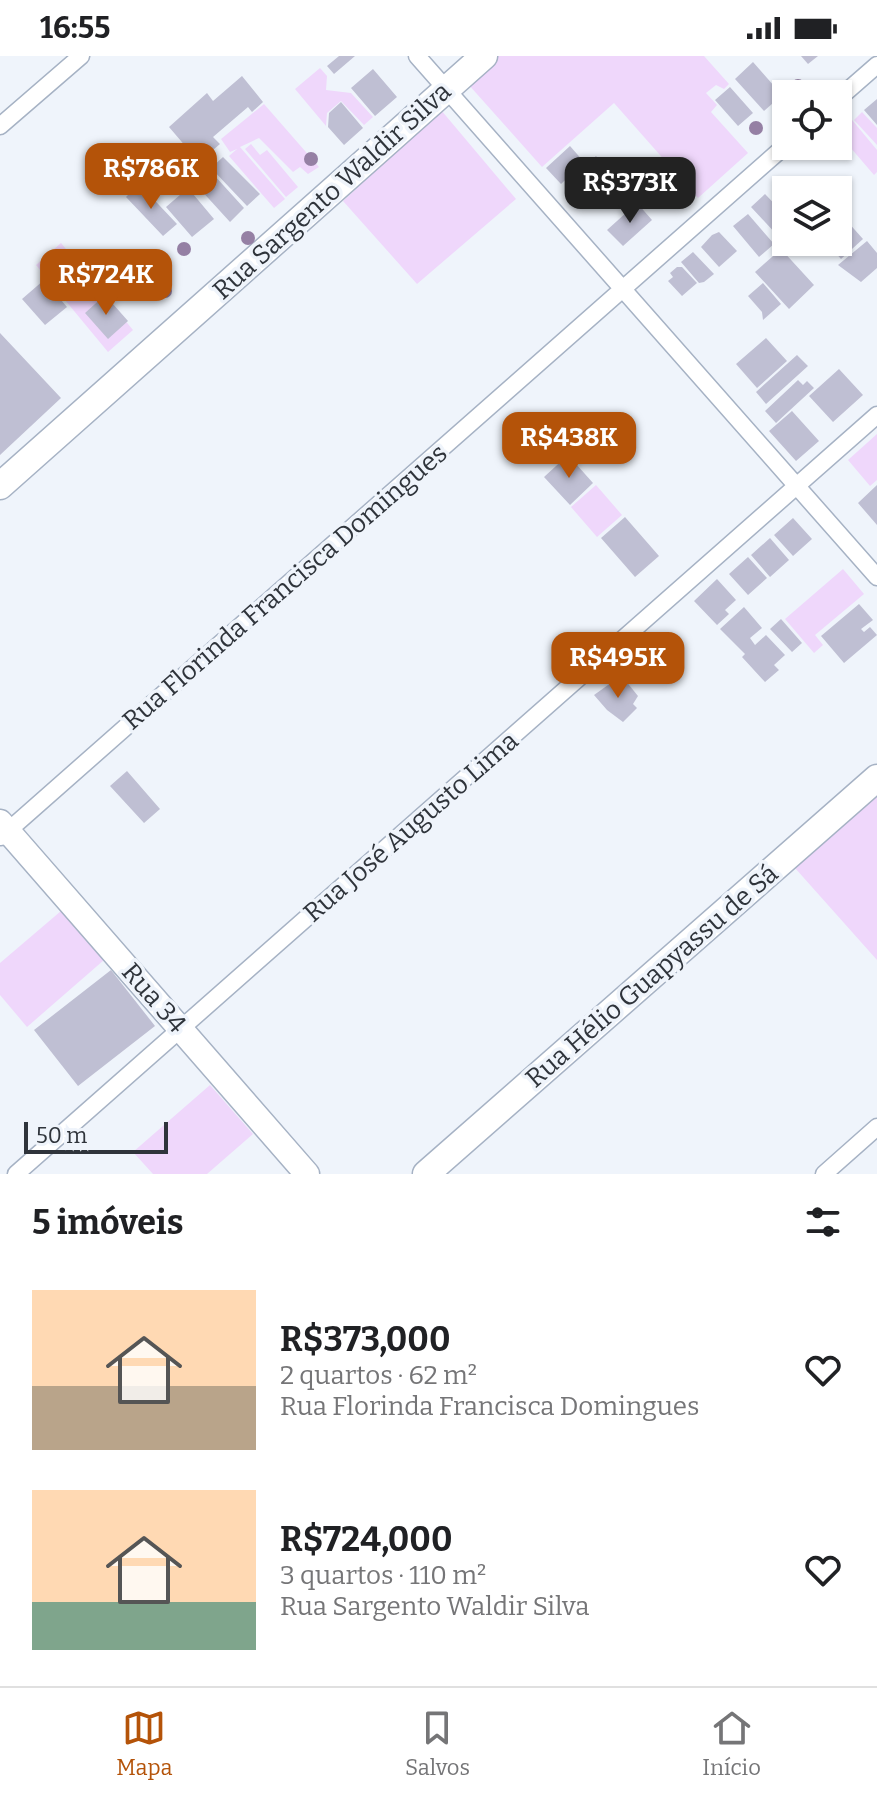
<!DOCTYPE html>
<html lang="pt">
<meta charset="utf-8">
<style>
body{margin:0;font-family:Bitter,serif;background:#f6f6f6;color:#202124;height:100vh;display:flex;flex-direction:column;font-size:30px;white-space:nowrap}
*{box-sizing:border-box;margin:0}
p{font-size:26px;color:#757577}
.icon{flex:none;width:44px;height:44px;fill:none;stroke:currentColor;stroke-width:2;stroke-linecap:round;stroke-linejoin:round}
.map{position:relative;height:1118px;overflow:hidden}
.details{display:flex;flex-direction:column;background:#fff;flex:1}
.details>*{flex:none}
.fabs{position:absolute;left:772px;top:24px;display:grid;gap:16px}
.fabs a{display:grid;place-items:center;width:80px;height:80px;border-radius:0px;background:#fff;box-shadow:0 2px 6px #0004;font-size:40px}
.scale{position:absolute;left:24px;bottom:20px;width:144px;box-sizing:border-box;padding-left:8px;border:4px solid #2f343b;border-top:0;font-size:22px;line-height:28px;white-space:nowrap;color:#2f343b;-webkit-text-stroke:6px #eff4fb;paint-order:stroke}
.price{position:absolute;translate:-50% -68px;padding:0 18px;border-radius:16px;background:#b45309;color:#fff;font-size:26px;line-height:52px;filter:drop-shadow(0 2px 4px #0008)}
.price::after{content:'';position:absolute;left:50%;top:48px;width:24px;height:18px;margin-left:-12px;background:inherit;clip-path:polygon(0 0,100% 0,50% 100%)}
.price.on{background:#222;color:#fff}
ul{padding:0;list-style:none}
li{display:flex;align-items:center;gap:24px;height:200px;padding:0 32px}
li span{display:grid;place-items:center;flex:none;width:224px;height:160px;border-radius:0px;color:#555}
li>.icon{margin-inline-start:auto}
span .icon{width:96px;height:96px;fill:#fffc;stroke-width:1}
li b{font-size:34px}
h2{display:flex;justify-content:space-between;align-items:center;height:96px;padding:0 32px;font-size:34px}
.status{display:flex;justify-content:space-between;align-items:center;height:56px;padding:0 40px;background:#fff;direction:ltr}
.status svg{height:22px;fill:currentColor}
.dock{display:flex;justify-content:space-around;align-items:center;height:112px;border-top:2px solid #e0e0e0;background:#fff;font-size:22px;color:#757577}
.dock a{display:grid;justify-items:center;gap:4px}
.dock .on{color:#b45309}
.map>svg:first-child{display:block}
</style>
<div class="status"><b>16:55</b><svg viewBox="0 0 49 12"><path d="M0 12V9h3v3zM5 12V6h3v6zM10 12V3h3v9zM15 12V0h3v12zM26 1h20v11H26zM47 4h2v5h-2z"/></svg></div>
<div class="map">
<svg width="877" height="1118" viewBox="0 0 877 1118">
<rect width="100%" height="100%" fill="#eff4fb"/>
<path fill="#efd7fb" d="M498,0h206l25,28 -5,5 -8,-4 -10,8 11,12 -6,7 37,41 -50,45 -84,-95 -72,64 -74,-83z
M320,12l7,8 -1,14 25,3 22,24 -9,8 -23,-24 -14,12 -1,13 -31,-37z
M264,48l55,63 -11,7 -8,-7 -7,5 -34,-34 -19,9 45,52 -11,9 -45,-52 8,-7 -7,3 -9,-13z
M843,53l34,41v22l-3,3 -36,-42v-19z
M441,54l75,89 -99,85 -74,-83z
M862,56l15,16v17l-23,-25z
M251,88l9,11 7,-5 31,37 -12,10 -41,-48z
M61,187l72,87 -25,22 -72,-87z
M877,378v46l-7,6 -22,-26z
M596,429l26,30 -25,22 -26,-30z
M843,513l21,25 -49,41 8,10 -9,8 -29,-34z
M877,739v165l-82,-92z
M61,855l43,49 -77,67 -27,-32v-32z
M210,1029l43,49 -46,40h-54l-20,-22z"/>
<path fill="#bfbfd3" d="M339,0h16l-21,18 -7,-8z
M801,0h17l-10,8z
M753,6l29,33 -18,16 -29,-32z
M373,13l24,28 -22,19 -24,-28z
M242,20l21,26 -11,10 -4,-5 -35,30 7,7 -21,18 -30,-35 38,-34 6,8z
M730,31l23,26 -15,13 -23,-26z
M877,43v26l-13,-15z
M341,46l22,26 -19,17 -16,-18 1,-14z
M570,90l14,16 -23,22 -15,-16z
M596,100l19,22 -26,23 -19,-21z
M223,101l37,37 -13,12 -36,-38z
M214,119l30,33 -14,14 -31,-34z
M142,131l35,37 -14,12 -37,-39 8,-8z
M188,132l26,31 -22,18 -26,-30z
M765,138l21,22v10l-9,9 -26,-28z
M637,147l15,17 -29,26 -16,-16z
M838,155l25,28 -22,20 -15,-17h12z
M748,158l26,30 -15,13 -26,-31z
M719,176l18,19 -18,16 -18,-20 11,-12z
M867,185l10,12v15l-16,14 -23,-17z
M781,193l33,36 -25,24 -34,-37z
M693,196l21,22 -10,8 -5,1 -18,-21z
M677,211h5l15,16 -15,13 -14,-15 5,-4 -3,-4z
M44,224l23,27 -22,18 -23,-26z
M763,227l18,21 -18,16 -1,-8 -14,-16z
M105,239l23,26 -20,18 -23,-26z
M0,277l61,65 -61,57z
M766,282l21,23 -30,27 -21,-24z
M797,299l11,11 -42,38 -10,-12z
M839,313l24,26 -30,27 -24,-26z
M798,324l5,5 4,-4 7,7 -38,35 -11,-12z
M792,355l27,30 -23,20 -27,-30z
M568,399l25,28 -23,22 -26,-28z
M877,429v40l-19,-22z
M625,461l34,39 -24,21 -34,-39z
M793,462l19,21 -19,17 -19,-21z
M770,482l19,22 -19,17 -19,-22z
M748,501l19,21 -19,17 -19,-21z
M717,523l19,21 -11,10 4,4 -12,11 -23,-24z
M859,548l14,16 -12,9 3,3 6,-5 7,8 -33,28 -23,-27z
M744,551l18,21 -12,10 5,7 11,-10 19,20 -11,10 5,5 -14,12 -23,-25 3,-3 -25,-25z
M781,563l21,24 -10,9 -22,-23z
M615,624l4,5 6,-5 13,16 -5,8 4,4 -14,14 -16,-12 -13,-15z
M127,715l33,38 -16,14 -34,-37z
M111,914l44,56 -77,60 -44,-56z"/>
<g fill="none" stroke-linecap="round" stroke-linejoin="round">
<g stroke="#a6b2c4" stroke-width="19">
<path id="street" d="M417,0l460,521
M838,43l39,-34
M0,70l81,-70
M1,781l785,-692
M16,1118l861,-759
M824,1118l53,-47"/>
</g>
<g stroke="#a6b2c4" stroke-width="27">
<path id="secondary" d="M0,766l307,352"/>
</g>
<g stroke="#a6b2c4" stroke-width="29">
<path id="primary" d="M0,430l484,-430
M426,1118l451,-396"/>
</g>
<use href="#street" stroke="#fff" stroke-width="16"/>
<use href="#secondary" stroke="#fff" stroke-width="24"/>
<use href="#primary" stroke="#fff" stroke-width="26"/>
</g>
<g fill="#9580a4">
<circle cx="798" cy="30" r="7"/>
<circle cx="756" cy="72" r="7"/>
<circle cx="311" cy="103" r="7"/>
<circle cx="163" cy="107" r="7"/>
<circle cx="248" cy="182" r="7"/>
<circle cx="184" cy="193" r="7"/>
<circle cx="165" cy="235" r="7"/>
</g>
<g text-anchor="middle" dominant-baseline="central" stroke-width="7" stroke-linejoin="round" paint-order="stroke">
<g font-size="26" fill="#2f343b" stroke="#eff4fb">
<text transform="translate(332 135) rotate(-42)">Rua Sargento Waldir Silva</text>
<text transform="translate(285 531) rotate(-41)">Rua Florinda Francisca Domingues</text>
<text transform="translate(411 771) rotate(-41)">Rua José Augusto Lima</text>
<text transform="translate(652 920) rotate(-41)">Rua Hélio Guapyassu de Sá</text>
<text transform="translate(154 942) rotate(49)">Rua 34</text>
</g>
</g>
</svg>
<div class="fabs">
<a><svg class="icon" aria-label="locate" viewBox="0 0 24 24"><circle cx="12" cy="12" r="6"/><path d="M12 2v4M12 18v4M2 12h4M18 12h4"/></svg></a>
<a><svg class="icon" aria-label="layers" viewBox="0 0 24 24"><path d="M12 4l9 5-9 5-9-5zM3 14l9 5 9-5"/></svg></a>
</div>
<div class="scale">50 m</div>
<b class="price" style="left:151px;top:155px">R$786K</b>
<b class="price on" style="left:630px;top:169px">R$373K</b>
<b class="price" style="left:106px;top:261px">R$724K</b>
<b class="price" style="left:569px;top:424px">R$438K</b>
<b class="price" style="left:618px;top:644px">R$495K</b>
</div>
<section class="details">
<h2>5 imóveis<svg class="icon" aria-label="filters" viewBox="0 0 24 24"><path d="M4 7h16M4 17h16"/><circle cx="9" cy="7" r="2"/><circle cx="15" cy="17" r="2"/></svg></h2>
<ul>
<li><span style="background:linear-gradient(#ffd9b3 60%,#b9a48a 0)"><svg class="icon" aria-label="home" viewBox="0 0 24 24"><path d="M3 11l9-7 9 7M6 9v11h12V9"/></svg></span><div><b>R$373,000</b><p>2 quartos · 62 m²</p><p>Rua Florinda Francisca Domingues</p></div><svg class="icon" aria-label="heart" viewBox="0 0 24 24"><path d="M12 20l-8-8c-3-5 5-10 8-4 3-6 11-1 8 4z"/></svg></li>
<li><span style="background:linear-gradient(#ffd9b3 70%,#7fa58c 0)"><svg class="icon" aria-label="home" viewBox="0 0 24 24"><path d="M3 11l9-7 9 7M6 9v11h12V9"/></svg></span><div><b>R$724,000</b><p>3 quartos · 110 m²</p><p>Rua Sargento Waldir Silva</p></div><svg class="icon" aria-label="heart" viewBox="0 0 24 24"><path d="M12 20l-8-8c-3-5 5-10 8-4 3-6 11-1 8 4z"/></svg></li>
</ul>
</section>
<nav class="dock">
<a class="on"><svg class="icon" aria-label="map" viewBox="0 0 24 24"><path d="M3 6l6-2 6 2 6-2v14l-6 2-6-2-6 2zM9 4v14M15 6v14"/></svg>Mapa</a>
<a><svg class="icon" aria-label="saved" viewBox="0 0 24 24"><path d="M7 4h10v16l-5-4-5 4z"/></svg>Salvos</a>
<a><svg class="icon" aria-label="home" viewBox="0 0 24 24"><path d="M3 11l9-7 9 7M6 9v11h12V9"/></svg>Início</a>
</nav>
